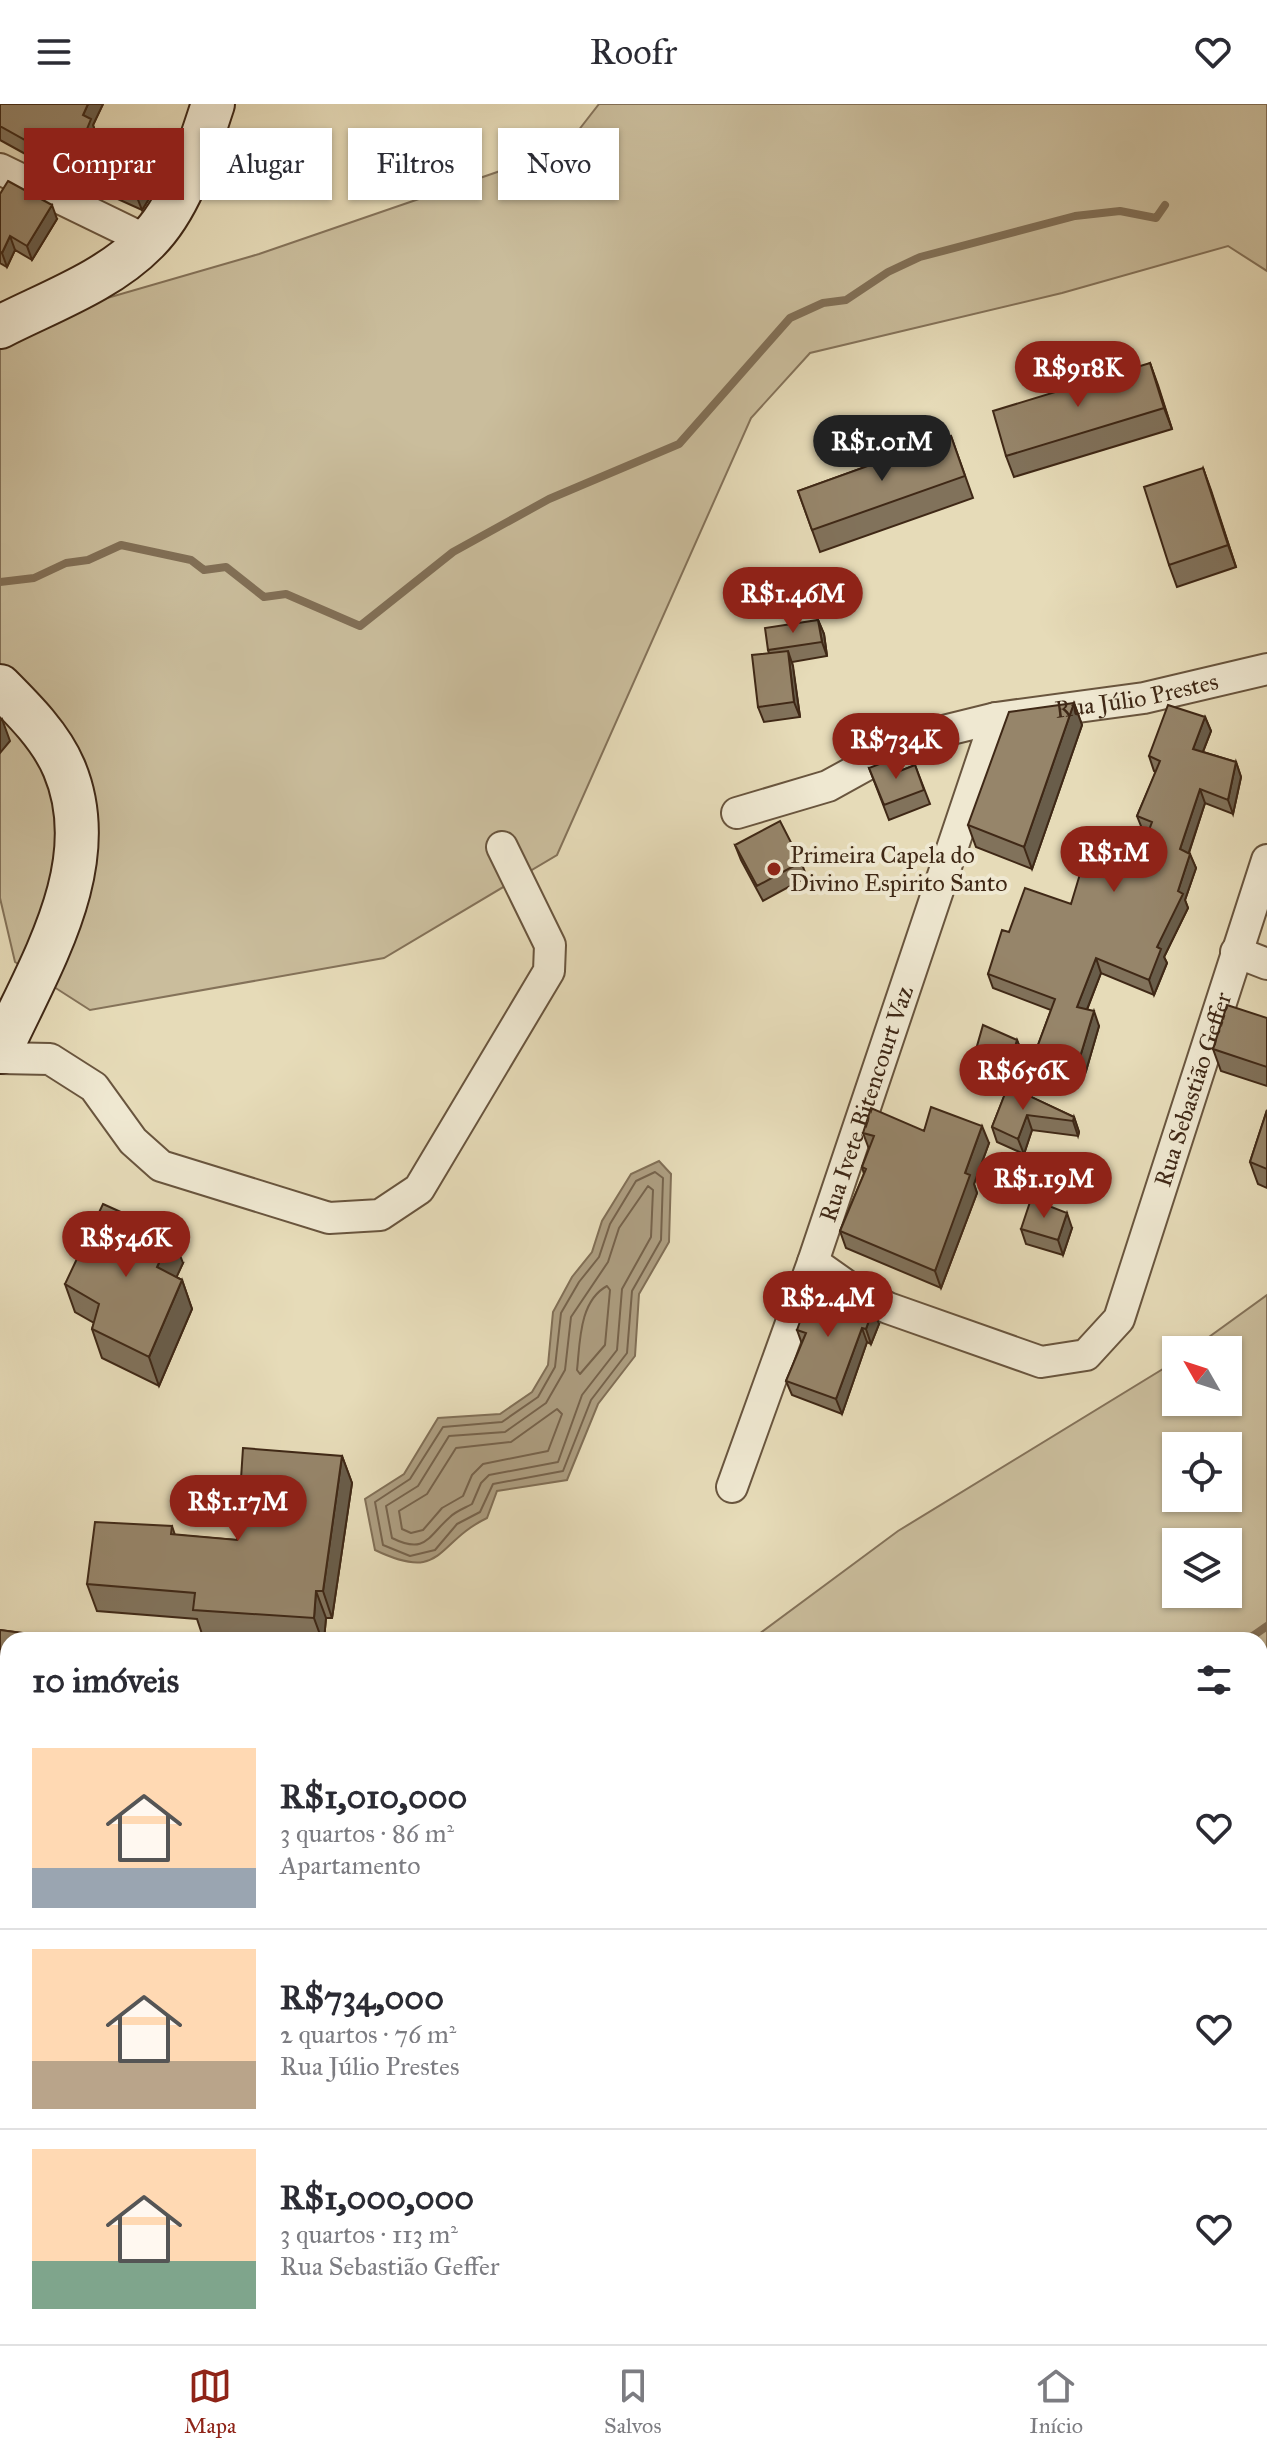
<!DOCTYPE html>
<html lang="pt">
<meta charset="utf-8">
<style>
body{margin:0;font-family:"IM FELL Great Primer",serif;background:#f2f2f3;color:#2b2b33;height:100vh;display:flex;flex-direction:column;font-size:30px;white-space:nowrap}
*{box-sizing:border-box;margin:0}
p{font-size:26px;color:#7c7c81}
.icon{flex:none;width:44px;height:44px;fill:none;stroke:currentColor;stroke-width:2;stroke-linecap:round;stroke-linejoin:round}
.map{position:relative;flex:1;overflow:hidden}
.drawer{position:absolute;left:0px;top:1528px;width:1268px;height:712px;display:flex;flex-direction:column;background:#fff;border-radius:24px 24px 0 0;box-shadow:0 2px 6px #0004}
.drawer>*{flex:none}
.top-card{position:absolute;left:24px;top:24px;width:800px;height:72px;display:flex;gap:16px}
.needle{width:52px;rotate:309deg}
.controls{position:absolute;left:1162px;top:1232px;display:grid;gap:16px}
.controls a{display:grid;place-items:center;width:80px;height:80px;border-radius:0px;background:#fff;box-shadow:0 2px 6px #0004;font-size:40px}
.price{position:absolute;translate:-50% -68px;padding:0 18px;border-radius:28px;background:#8f2418;color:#fff;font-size:26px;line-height:52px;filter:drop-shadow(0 2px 4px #0008)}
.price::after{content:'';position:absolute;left:50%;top:48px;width:24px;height:18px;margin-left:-12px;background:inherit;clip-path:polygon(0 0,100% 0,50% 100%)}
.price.on{background:#222;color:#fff}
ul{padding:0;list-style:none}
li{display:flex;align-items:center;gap:24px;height:200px;padding:0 32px}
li+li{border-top:2px solid #e1e1e2}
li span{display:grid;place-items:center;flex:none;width:224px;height:160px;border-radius:0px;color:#555}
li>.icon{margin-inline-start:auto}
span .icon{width:96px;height:96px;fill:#fffc;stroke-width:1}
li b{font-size:34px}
h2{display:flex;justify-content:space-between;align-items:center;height:96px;padding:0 32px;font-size:34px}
.tag{padding:0 28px;border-radius:0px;background:#fff;box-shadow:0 2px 6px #0004;font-size:28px;line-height:72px}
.tag.on{background:#8f2418;color:#fff}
header{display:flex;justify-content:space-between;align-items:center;height:104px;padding:0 32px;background:#fff;font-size:36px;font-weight:600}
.tabs{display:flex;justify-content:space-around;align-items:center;height:112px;border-top:2px solid #e1e1e2;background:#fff;font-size:22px;color:#7c7c81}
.tabs a{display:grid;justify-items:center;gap:4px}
.tabs .on{color:#8f2418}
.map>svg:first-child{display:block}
</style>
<header><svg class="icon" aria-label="menu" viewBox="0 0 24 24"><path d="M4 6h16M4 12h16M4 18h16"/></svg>Roofr<svg class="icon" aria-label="heart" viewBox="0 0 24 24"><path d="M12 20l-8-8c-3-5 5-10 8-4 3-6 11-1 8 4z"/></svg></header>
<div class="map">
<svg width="1267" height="2240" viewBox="0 0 1267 2240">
<rect width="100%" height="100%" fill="#e6dbb8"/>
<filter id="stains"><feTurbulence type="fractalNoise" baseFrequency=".0025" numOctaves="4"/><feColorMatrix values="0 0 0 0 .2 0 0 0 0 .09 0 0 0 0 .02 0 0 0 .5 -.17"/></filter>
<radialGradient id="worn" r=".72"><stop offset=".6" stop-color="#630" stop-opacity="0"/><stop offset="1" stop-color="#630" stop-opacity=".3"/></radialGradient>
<path fill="#cabd9c" stroke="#847259" stroke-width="2" fill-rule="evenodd" d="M599,0h668v167l-39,-25 -166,47 -252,60 -59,65 -194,437 -173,103 -294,52 -75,-48 -15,-64v-569l259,-75 305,-105z
M1267,1191v1049h-1175l-1,-8h1169v-696h-509l147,-109 278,-170v41h52v-52h-37zM1228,1342v52h-52v-52zM1176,1438h52v52h-52z"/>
<path fill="#ad9e81" stroke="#816f56" stroke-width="2" d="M659,1057l12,13 -2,68 -30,52 -4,62 -37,48 -31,76 -70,11 -10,27c-52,25 -43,65 -112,32l-10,-51 39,-25 34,-56 62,-4 32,-22 16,-27 5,-53 19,-35 20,-25 10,-31 29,-47z
M8,1788v80l-8,3v-80z"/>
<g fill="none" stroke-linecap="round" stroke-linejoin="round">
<path stroke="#76634c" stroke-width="2" d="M655,1068l8,6 -2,62 -29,51 -5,62 -36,47 -28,71 -70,13 -13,28 -23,12 -22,26 -25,6 -27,-11 -8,-43 35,-23 33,-52 59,-5 36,-25 17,-30 6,-54 18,-31 20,-25 11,-33 26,-43z
M648,1082l5,4 -2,47 -29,52 -5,61 -35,45 -24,67 -69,13 -8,8 -9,21c-7,4 -16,7 -22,13 -22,19 -24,38 -58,21l-6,-32 32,-20 31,-50 56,-4 41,-29 19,-33 6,-53 37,-55 11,-34z
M607,1182l3,4 -5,55 -25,29 -3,-4c3,-27 2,-69 30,-84z
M557,1305l5,5 -14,37 -65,13 -11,11 -9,21 -21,12 -19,22 -12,3 -9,-4 -3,-18 28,-17 29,-46 55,-6z"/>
<path stroke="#816f56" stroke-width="8" d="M0,478l34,-4 32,-15 22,-3 33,-15 70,15 13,10 22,-3 38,30 22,-3 74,32 93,-74 96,-53 130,-55 111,-126 33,-15 23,-3 42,-28 32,-15 155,-41 45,-5 36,7 9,-13
M1247,1536l20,-14
M487,2240l5,-8"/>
<g stroke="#69553e" stroke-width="34">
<g id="street">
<path d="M0,65l148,72"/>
<path id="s1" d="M737,709l91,-27 87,-48 81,-20 148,-20 123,-29"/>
<path d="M1236,848l31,12"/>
<path d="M0,954l50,1 44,28 39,54 28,25 168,52 51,-3 39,-26 130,-218 1,-26 -48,-98"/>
<path id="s2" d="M813,1158l34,24 41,22 153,54 45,-7 33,-36 148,-459"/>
<path id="s3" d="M732,1383l81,-225 183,-544"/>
</g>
</g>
<g stroke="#3f2816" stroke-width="46">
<path id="secondary" d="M0,223c49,-25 108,-46 147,-86 35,-35 51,-92 66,-137
M0,582c24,24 51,51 64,82 41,96 -25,198 -64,284"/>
</g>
<use href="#street" stroke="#efe8d1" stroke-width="30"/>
<use href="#secondary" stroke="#efe8d1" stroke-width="42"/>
</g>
<path fill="#81725b" stroke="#3f2816" stroke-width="2" d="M0,0h103l-10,21 3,9 22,10 6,18 -1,4 29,28 -10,16 -84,-38 -58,-32z
M0,90l57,25 -25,41 -17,-10 -8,17 -7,-4z
M1150,259l22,66 -158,48 -8,-21z
M951,332l22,62 -153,54 -22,-61z
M1203,364l33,99 -59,20 -8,-22z
M818,516l6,14 3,22 -35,6 8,55 -36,5 -6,-15 11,-54 -1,-3z
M1074,599l8,22 -50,144 -56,-22 -8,-22z
M1205,613l6,14 -8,21 33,10 5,15 -8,37 -28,-11 -16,50 7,15 -11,32 3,8 -24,49 3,6 -13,32 -53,-22 -14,37 12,16 -13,45 -43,-11 -5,-15 13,-35 -58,-22 -5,-14 21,-42 62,-28 62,-32 15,-39 -5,-2 -6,-15 19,-44 -2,-1 -5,-15z
M915,661l15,39 -41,16 -20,-52 31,3z
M735,741l66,17 6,15 -44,24 -22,-41z
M1267,914v68l-46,-15 -8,-22z
M1017,936l6,15 -11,33 62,29 5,15 -1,4 -46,-6 -8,24 -27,-12 -5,-15 13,-33 -29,-13 -5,-14z
M1267,1006v78l-9,-4 -8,-22z
M924,1027l65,12 -15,41 3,9 -36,95 -95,-40 -6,-17 24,-57 -2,-7 7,-18 -6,-16z
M1072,1124l-9,27 -37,-11 -5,-15z
M183,1159l-7,14 6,3 10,29 -33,77 -57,-28 -10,-29 2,-6 -19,-11 -10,-28z
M879,1220l-8,20 -4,-2 -25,72 -50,-19 -6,-14 16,-37 -5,-14z
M342,1352l10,27 -20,135h-6l-2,22h-73l-48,-3 -6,-18 -100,-8 -10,-27 85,-58 3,9 62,5z
M0,1526l30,4 3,6h-25v111l-8,-1z"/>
<path fill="#695d4a" stroke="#3f2816" stroke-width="2" d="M88,0h15l-10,21 4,11 -10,-7 -4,-14z
M118,40l6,18 -7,16 -7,-18z
M146,72l6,18 -10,16 -7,-18z
M52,101l5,14 -25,41 -5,-14z
M10,132l5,14 -8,17 -5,-14z
M1150,259l8,22 14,44 -8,-21z
M1203,364l8,22 25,77 -8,-22z
M818,516l6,14 3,22 -5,-14z
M788,547l5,15 7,51 -6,-15z
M1074,599l8,22 -50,144 -8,-22z
M1205,613l6,14 -13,33 -5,-15z
M2,615l8,22 -10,12v-32z
M1236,658l5,15 -8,37 -5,-14z
M1200,685l5,14 -20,61 -5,-15z
M1190,750l6,14 -11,32 3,8 -24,49 3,6 -13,32 -5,-15 8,-33 21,-56z
M1096,854l5,15 -19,49 -5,-15z
M1094,907l5,15 -13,45 -6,-14z
M1017,936l6,15 -13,41 -6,-14z
M1027,1011l5,15 -8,24 -6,-15z
M1074,1013l5,15 -1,4 -5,-15z
M982,1022l7,17 -15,41 3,9 -36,95 -6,-17 30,-98z
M1067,1109l5,15 -9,27 -5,-15z
M172,1131l11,28 -15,33 -11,-29z
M182,1176l10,29 -33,77 -10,-29z
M873,1205l6,15 -8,20 -5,-15z
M862,1224l5,14 -25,72 -6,-15z
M342,1352l10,27 -20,135 -9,-27z
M316,1487l10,27 -2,22h-2l-8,-22z"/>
<path fill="#96856a" stroke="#3f2816" stroke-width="2" d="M0,0h88l-5,11 8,4 -4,10 31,15 -8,16 36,16 -11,16 -83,-37 -52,-29z
M8,77l44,24 -25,41 -17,-10 -8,17 -2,-1v-58z
M1150,259l14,45 -158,48 -13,-45z
M951,332l14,40 -153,54 -14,-39z
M1203,364l25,77 -59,20 -25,-78z
M818,516l4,22 -54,8 -3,-22z
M788,547l6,51 -36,5 -6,-52z
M1074,599l-50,144 -56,-22 41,-113z
M1168,601l37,12 -12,32 43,13 -8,38 -28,-11 -20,60 10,5 -12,37 5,3 -26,53 4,2 -12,31 -53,-22 -19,49 17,4 -14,46 -42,-12 17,-46 -67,-25 14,-44 7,2 16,-44 46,16 15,-50 47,18 19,-50 -15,-6 23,-55 -11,-5z
M895,654l5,13 15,-6 9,25 -40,15 -15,-37z
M780,717l21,41 -44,24 -22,-41z
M1227,901l40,13v49l-54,-18z
M983,921l34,15 -13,42 -33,-15z
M1008,982l66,31 -1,4 -46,-6 -9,24 -26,-12z
M931,1003l51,19 -17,47 5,2 -35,96 -95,-40 26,-62 -4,-2 12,-31 -11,-3 8,-25 53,23z
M1267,1006v59l-17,-7z
M1031,1095l36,14 -9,27 -37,-11z
M103,1100l69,31 -15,32 25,13 -33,77 -57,-28 7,-25 -34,-20z
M815,1175l58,30 -7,20 -4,-1 -26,71 -50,-18 20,-48 -9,-3z
M243,1344l99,8 -19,135h-7l-2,27 -121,-8 2,-17 -108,-9 8,-62 77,4 -1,8 66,6z
M0,1526l30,4 -1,6h-21v90l-8,-1z"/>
<circle fill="#8f2418" stroke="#efe8d1" stroke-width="3" cx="774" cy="765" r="8"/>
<g text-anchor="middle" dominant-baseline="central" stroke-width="8" stroke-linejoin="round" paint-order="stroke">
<g font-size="24" fill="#3f2816" stroke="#efe8d1">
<text stroke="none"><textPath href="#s1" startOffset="420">Rua Júlio Prestes</textPath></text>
<text stroke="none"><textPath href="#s2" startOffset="586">Rua Sebastião Geffer</textPath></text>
<text stroke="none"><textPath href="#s3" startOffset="406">Rua Ivete Bitencourt Vaz</textPath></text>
</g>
<g font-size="24" fill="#3f2816" stroke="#efe8d1" text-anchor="start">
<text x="790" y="751">Primeira Capela do<tspan x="790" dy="28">Divino Espirito Santo</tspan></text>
</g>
</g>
<rect width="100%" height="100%" filter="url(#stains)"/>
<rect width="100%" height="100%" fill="url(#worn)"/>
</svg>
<div class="controls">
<a><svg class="needle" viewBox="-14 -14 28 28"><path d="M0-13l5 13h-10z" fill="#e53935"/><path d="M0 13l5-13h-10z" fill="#7c7c81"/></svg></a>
<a><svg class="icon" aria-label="locate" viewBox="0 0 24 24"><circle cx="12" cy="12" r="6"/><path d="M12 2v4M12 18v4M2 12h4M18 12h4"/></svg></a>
<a><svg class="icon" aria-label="layers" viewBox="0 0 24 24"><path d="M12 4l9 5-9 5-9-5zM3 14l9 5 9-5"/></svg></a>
</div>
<b class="price" style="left:1078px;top:305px">R$918K</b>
<b class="price on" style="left:882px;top:379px">R$1.01M</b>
<b class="price" style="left:793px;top:531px">R$1.46M</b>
<b class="price" style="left:896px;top:677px">R$734K</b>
<b class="price" style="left:1114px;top:790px">R$1M</b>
<b class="price" style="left:1023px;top:1008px">R$656K</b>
<b class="price" style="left:1044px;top:1116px">R$1.19M</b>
<b class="price" style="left:126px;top:1175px">R$546K</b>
<b class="price" style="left:828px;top:1235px">R$2.4M</b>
<b class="price" style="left:238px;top:1439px">R$1.17M</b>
<div class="top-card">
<a class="tag on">Comprar</a>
<a class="tag">Alugar</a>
<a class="tag">Filtros</a>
<a class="tag">Novo</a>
</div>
<section class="drawer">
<h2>10 imóveis<svg class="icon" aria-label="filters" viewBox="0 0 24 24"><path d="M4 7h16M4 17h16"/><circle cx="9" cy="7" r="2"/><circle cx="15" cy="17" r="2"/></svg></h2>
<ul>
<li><span style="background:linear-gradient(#ffd9b3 75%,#9aa5b1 0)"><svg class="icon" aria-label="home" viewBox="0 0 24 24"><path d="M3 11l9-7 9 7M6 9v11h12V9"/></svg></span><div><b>R$1,010,000</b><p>3 quartos · 86 m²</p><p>Apartamento</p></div><svg class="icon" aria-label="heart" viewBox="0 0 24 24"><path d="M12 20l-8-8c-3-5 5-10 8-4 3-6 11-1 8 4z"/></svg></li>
<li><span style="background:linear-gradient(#ffd9b3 70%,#b9a48a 0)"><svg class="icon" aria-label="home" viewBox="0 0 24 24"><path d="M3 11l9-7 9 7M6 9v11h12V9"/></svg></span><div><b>R$734,000</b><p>2 quartos · 76 m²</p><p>Rua Júlio Prestes</p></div><svg class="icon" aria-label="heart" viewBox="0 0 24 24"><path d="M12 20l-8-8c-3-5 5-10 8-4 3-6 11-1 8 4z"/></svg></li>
<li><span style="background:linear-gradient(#ffd9b3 70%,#7fa58c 0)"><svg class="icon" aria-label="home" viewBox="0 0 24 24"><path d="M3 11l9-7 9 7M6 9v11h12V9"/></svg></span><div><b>R$1,000,000</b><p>3 quartos · 113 m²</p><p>Rua Sebastião Geffer</p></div><svg class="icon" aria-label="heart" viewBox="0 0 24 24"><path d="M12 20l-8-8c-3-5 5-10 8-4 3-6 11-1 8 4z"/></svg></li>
</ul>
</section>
</div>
<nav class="tabs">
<a class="on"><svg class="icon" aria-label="map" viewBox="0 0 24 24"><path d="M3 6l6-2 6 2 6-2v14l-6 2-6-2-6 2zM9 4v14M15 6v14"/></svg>Mapa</a>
<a><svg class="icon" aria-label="saved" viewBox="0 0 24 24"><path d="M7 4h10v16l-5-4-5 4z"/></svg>Salvos</a>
<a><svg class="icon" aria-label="home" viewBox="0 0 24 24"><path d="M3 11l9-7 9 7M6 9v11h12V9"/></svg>Início</a>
</nav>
